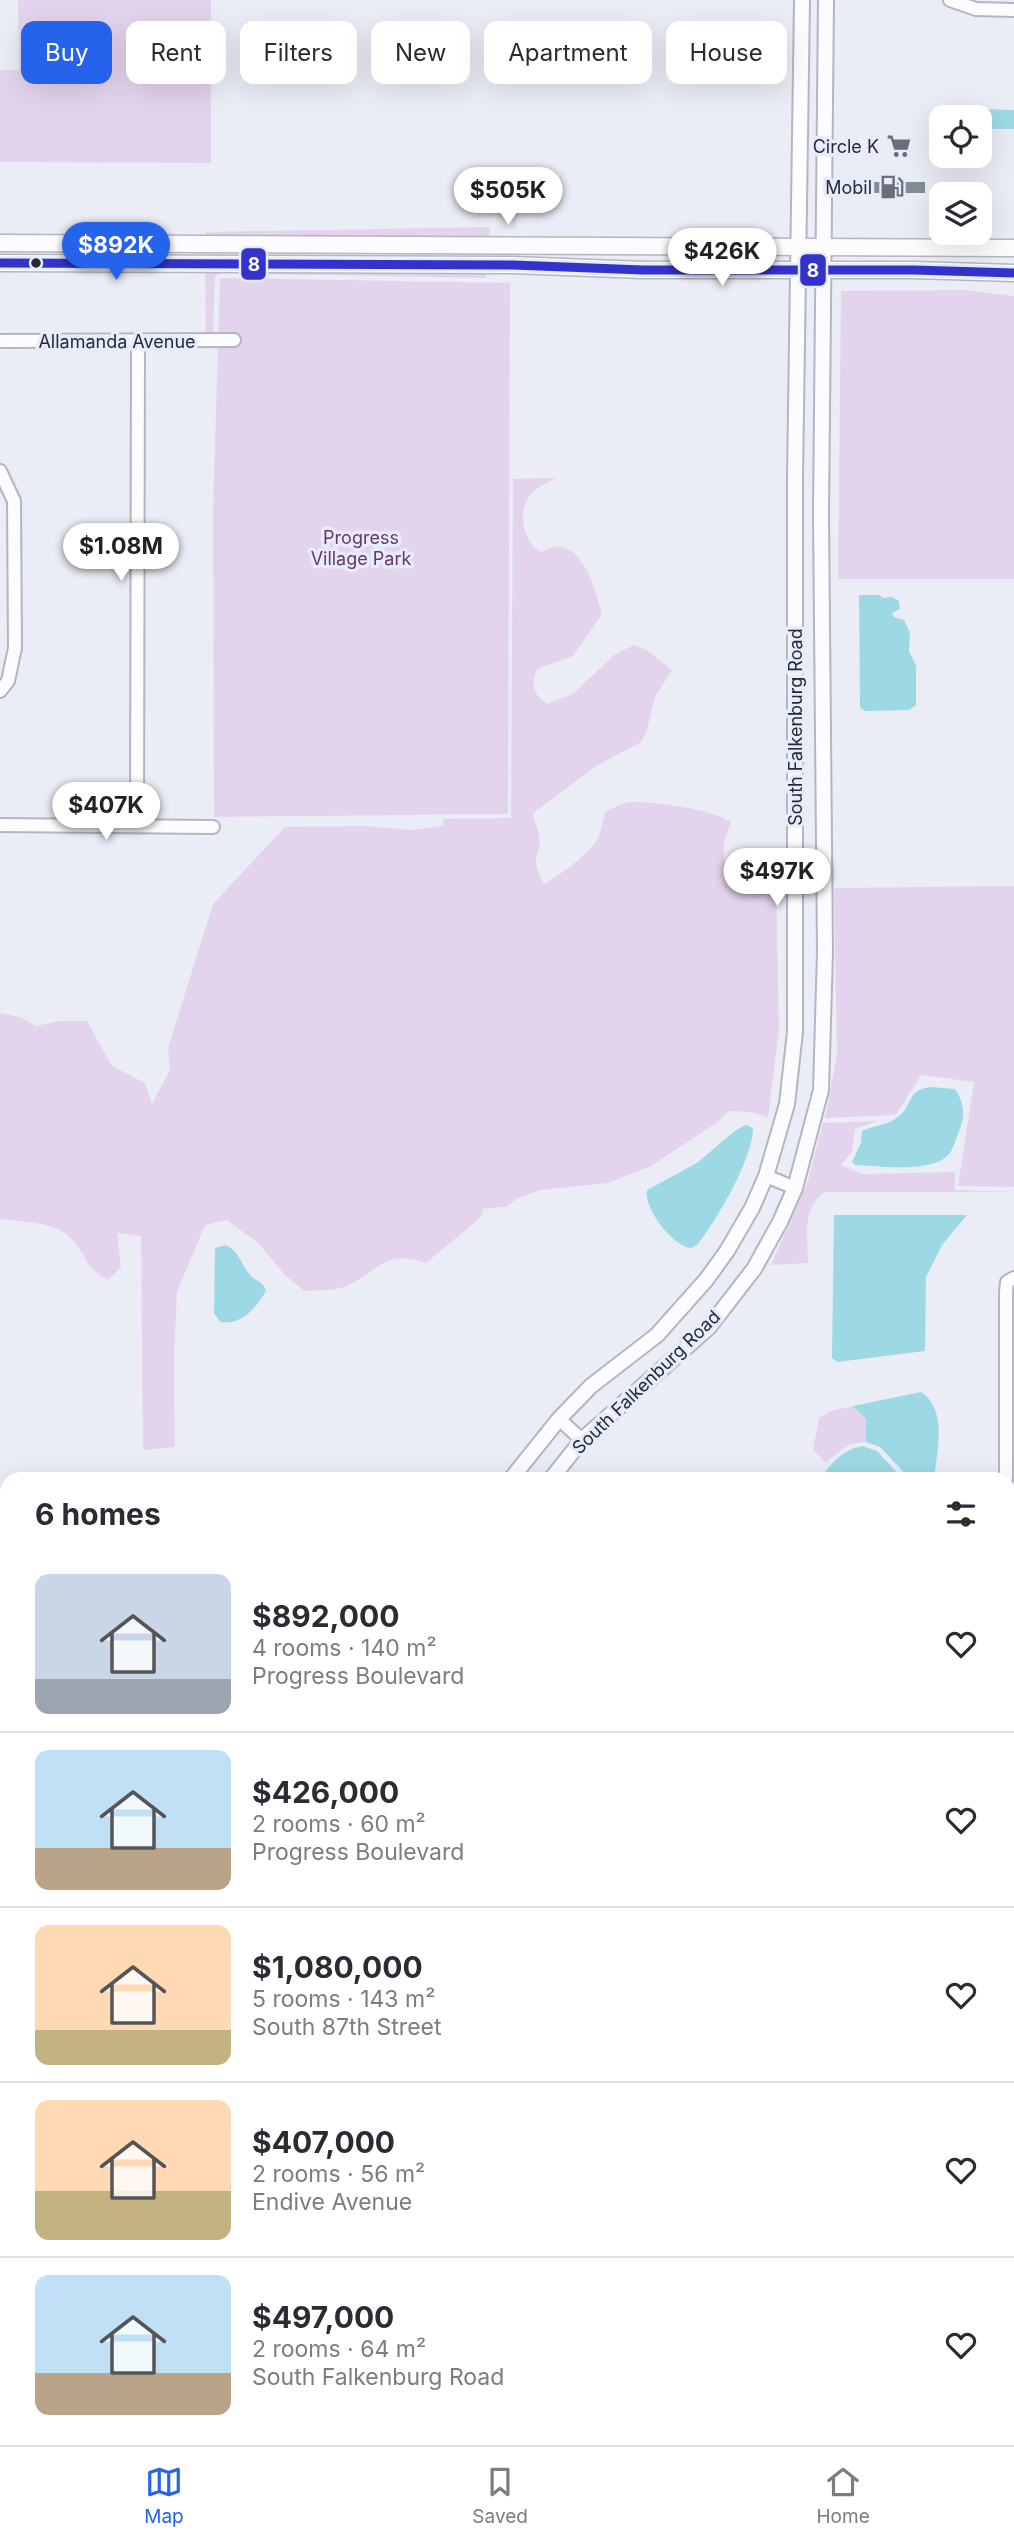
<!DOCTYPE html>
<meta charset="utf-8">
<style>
body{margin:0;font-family:Inter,sans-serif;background:#f7f7f7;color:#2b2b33;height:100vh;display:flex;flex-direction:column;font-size:26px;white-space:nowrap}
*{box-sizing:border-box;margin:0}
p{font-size:23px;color:#7c7c81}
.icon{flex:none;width:38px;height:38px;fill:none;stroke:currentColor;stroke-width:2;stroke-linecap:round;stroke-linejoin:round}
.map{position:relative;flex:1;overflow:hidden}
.details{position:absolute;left:0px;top:1472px;width:1015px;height:975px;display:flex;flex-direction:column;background:#fff;border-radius:21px 21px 0 0;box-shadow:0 7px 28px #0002}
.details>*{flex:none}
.hud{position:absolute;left:21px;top:21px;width:973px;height:63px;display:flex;gap:14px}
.buttons{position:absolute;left:929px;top:105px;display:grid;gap:14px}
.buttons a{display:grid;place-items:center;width:63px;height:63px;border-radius:14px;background:#fff;box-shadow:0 7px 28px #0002;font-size:35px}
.price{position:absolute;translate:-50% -60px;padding:0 16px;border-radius:24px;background:#fff;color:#222;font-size:23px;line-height:46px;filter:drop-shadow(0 2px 4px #0008)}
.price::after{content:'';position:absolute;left:50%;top:42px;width:21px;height:16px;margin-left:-10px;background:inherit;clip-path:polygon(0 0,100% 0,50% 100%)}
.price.selected{background:#2563eb;color:#fff}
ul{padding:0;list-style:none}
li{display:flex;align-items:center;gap:21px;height:175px;padding:0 35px}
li+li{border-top:2px solid #e1e1e2}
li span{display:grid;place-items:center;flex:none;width:196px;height:140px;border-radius:14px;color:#555}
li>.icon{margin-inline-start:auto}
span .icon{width:84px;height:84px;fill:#fffc;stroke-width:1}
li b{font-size:30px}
h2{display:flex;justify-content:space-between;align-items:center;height:84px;padding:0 35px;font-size:30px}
.pill{padding:0 24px;border-radius:14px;background:#fff;box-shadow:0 7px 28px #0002;font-size:24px;line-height:63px}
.pill.selected{background:#2563eb;color:#fff}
.menu{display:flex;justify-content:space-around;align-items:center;height:98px;border-top:2px solid #e1e1e2;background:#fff;font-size:19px;color:#7c7c81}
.menu a{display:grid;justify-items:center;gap:4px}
.menu .selected{color:#2563eb}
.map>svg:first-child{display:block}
</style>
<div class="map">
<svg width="1014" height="2445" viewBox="0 0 1014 2445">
<rect width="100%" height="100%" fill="#eaedf5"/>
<path fill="#e4d3ec" d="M18,0h193v163l-211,-1v-92h19z
M490,227l-1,12 -284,-1 1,-6z
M205,270l27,2 255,-2 -1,8 -267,-5 -4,4 -2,58h-7z
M220,278l290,5 -2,531 -294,3 -1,-308z
M963,290l51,6v283h-176l3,-288z
M556,478c-8,4 -18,9 -24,15 -16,17 -10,48 9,59 7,-2 14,-7 22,-5 24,7 33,46 39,67l-29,42 -36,13c-7,16 -3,26 10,35l26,-10 41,-39 20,-10 11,4 27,21 -17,27 -8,33 -6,12 -45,24 -63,47c1,8 4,14 6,22 4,20 -12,20 5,49 14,-7 44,-30 51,-41 6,-8 7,-22 11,-32 8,-3 18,-9 26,-9 27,0 78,7 99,20l-7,19v22c14,12 32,24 52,22l3,144 -11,89 -16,-6 -24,-1 -9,10 -68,45 -43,17 -67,7 -25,9 -8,7 -25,3 -2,8 -55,46c-43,-15 -49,11 -82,24 -12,4 -28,3 -40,4l-19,-16 -28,-33 -30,-22 -22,5 -28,67 -3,69 1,86 -32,3 -2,-214 -24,-3 4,34 -13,13c-21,-12 -17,-13 -29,-32 -17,-28 -50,-25 -79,-29v-206l20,4 16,9 24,-5h27l25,45 33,17 7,21 18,-34 -2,-22 45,-144 72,-77 78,-1 49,4 31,-4v-7l68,-1 2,-339z
M1014,886v301l-56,-1 16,-104 -53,-7 -25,40 -71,3 12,-64 -3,-166z
M878,1121l-23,8 -3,22 -11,14 22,9 92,-2v18l59,2h-188c-25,13 -18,47 -18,71l-37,2 37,-84 15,-58z
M853,1406l13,13v23l-16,2 -24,18 -13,-12 6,-32 12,-7z
M0,1895h7v63h-7z
M0,2207h7v150h-7z
M1008,2210l6,5v98l-6,4z
M409,2440h134v5h-132z"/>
<path fill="#9dd9e5" d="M975,109l39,1v19h-34v-12h-9v-7z
M859,595h20l4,3 9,-1 7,4 1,8 -8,4 2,4 10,3 6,13 -1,18 7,15v39l-7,5 -44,1 -5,-4z
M931,1087l24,2c9,14 11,26 4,42 -3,7 -6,20 -12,25 -17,17 -69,10 -92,9l-3,-3 9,-19 1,-12c12,-6 26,-5 37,-15 15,-12 7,-26 32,-29z
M746,1125l7,3c0,31 -36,91 -55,116l-6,4c-18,0 -49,-40 -45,-58l50,-27 39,-33z
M834,1215h133l-25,30 -16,32 -1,74 -88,11 -5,-4z
M226,1245c14,7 15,20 25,31 6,6 13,6 15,15 -11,19 -25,34 -46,31l-6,-9 1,-65z
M921,1392c27,18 16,59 13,87h-24l-30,-32 -14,-5v-23l-13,-13z
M863,1446l14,5 26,28h-82c10,-17 23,-30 42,-33z
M0,1691h7v199h-7z
M1008,1715h6v440h-6z"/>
<path fill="#838d96" d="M860,182h65v11h-65z"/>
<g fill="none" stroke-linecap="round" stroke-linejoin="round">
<g stroke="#b2b6bf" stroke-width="16">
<path id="minor" d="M950,0l26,9 38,1
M0,341l234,-1
M0,471l14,30 1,147 -7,33 -8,10
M0,825l213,2
M137,825l1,-484
M766,1176l29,12
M559,1419l23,21
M1006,1479v-187l1,-10 7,-4
M0,1566h7
M0,1613h7
M1008,1664v18
M1008,2386h6"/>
</g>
<g stroke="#b2b6bf" stroke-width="18">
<path id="tertiary" d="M511,1479l48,-60 32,-33 66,-51 49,-55 21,-29 25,-43 14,-32 21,-72 8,-72v-554l7,-478
M551,1479l31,-39 127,-113 45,-58 26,-47 15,-34 26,-98 4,-138 -4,-438 5,-514
M560,2440v5
M590,2440v5"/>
</g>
<g stroke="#b2b6bf" stroke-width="19">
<path id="secondary" d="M0,243l1014,5
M0,263l513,2 130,5h271l100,3"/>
</g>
<use href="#minor" stroke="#fcfcfe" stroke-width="12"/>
<use href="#tertiary" stroke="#fcfcfe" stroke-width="14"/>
<use href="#secondary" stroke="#fcfcfe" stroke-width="16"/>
<g stroke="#e6ecf9" stroke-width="14">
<path id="bus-1" d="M0,263l513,2 130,5h271l100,3"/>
</g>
<use href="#bus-1" stroke="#33c" stroke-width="9"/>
</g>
<defs>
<g id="supermarket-bare" transform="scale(1.89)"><path d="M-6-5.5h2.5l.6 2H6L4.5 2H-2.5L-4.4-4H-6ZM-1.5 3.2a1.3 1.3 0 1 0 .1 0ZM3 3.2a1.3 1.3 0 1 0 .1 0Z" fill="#6a6e79" stroke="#e6ecf9" stroke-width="2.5" paint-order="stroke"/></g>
<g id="fuel-bare" transform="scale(1.89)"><path d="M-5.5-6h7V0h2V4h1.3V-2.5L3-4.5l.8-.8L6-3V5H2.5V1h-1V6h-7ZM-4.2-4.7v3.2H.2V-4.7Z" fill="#6a6e79" stroke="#e6ecf9" stroke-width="2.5" paint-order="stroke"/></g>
</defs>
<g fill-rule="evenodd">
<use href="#supermarket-bare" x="899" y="146"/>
<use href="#fuel-bare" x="892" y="187"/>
</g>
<circle fill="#252a36" stroke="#e6ecf9" stroke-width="2.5" cx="36" cy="263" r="6"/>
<g text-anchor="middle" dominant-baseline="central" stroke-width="7" stroke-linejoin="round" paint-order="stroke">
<g font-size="18" fill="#252a36" stroke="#e6ecf9" text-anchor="end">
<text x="879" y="146">Circle K</text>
<text x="872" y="187">Mobil</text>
</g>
<g font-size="18" fill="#252a36" stroke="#e6ecf9">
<text x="117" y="341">Allamanda Avenue</text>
<text transform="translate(795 727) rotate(-90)">South Falkenburg Road</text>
<text transform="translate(646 1382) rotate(-44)">South Falkenburg Road</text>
</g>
<g font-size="18" fill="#6a3471" stroke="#e6ecf9">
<text x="361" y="537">Progress<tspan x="361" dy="21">Village Park</tspan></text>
</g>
</g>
<g stroke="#e6ecf9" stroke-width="2.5">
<rect x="240" y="247" width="27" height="34" rx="7" fill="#33c"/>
<rect x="799" y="253" width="28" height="34" rx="7" fill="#33c"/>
</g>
<g font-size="19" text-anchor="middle" font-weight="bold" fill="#fff">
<text x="254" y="271">8</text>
<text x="813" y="277">8</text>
</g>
</svg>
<div class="buttons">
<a><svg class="icon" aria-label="locate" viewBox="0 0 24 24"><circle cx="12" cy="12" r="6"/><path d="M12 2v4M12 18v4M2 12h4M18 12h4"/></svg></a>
<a><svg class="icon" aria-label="layers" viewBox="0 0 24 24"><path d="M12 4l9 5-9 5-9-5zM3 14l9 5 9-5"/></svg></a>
</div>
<b class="price" style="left:508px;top:227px">$505K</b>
<b class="price selected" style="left:116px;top:282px">$892K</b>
<b class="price" style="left:722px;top:288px">$426K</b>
<b class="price" style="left:121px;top:583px">$1.08M</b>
<b class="price" style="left:106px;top:842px">$407K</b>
<b class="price" style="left:777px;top:908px">$497K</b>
<div class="hud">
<a class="pill selected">Buy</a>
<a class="pill">Rent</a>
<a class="pill">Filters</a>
<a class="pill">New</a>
<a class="pill">Apartment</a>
<a class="pill">House</a>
</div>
<section class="details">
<h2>6 homes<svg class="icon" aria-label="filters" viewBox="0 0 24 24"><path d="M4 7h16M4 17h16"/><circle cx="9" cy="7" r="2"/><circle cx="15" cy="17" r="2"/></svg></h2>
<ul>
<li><span style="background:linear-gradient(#c9d6e8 75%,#9aa5b1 0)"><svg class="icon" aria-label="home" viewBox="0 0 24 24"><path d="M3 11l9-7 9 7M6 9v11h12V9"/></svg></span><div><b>$892,000</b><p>4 rooms · 140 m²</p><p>Progress Boulevard</p></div><svg class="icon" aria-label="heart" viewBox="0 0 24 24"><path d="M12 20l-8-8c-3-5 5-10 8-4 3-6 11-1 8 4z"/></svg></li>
<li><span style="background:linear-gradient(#bfe0f5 70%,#b9a48a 0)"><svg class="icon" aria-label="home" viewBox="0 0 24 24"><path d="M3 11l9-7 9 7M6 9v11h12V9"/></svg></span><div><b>$426,000</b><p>2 rooms · 60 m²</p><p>Progress Boulevard</p></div><svg class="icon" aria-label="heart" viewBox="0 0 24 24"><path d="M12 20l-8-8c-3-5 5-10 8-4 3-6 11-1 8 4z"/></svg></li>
<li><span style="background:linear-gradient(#ffd9b3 75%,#c2b280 0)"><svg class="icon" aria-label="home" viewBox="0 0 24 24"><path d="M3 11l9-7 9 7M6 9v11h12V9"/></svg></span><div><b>$1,080,000</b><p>5 rooms · 143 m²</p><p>South 87th Street</p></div><svg class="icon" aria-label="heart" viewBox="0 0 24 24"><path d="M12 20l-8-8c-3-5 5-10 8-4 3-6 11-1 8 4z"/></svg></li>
<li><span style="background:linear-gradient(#ffd9b3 65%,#c2b280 0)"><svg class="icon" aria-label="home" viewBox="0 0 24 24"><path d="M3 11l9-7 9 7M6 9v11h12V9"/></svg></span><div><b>$407,000</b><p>2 rooms · 56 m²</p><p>Endive Avenue</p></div><svg class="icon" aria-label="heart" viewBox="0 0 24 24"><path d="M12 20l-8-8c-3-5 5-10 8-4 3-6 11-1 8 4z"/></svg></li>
<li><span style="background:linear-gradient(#bfe0f5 70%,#b9a48a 0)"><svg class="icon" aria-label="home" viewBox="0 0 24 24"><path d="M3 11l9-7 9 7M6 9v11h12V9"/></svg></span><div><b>$497,000</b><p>2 rooms · 64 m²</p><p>South Falkenburg Road</p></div><svg class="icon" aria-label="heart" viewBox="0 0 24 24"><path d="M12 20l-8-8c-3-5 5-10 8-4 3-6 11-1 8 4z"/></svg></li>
</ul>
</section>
</div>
<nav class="menu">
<a class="selected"><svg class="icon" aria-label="map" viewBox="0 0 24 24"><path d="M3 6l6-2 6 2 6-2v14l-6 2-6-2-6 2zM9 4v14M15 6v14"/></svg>Map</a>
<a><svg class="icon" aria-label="saved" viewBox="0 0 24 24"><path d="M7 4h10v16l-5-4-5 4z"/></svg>Saved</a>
<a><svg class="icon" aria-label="home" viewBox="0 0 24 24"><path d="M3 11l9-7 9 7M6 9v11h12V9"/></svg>Home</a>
</nav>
